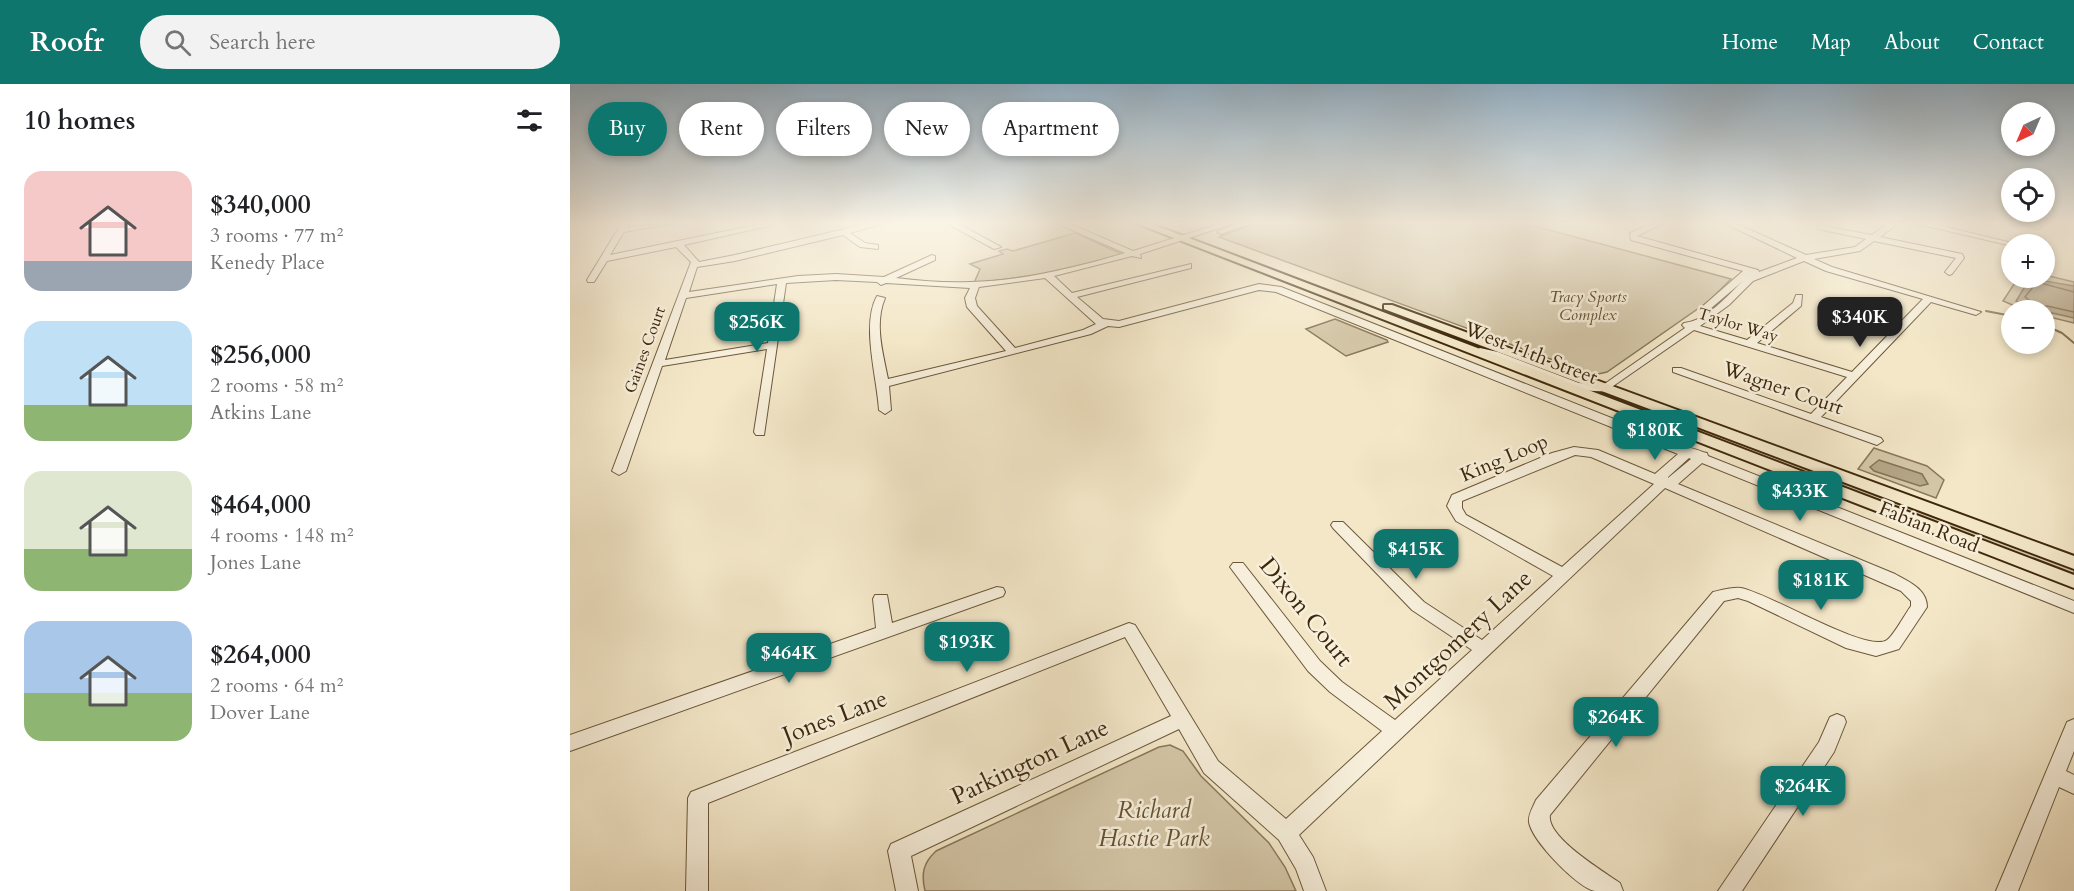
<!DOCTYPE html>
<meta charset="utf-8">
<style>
body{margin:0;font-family:Cardo,serif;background:#f2f2f2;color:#202124;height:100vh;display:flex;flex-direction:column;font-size:22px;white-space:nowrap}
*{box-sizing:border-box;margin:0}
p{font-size:20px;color:#757577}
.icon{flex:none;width:33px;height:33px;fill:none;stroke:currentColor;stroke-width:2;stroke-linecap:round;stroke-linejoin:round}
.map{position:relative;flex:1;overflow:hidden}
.drawer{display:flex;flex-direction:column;background:#fff;width:570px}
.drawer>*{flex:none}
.banner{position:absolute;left:18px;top:18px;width:570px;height:54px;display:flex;gap:12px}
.needle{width:39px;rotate:224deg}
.tools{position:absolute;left:1431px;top:18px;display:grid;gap:12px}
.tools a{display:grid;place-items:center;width:54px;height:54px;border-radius:50%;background:#fff;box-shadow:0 3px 9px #0003;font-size:30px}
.price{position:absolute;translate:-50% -51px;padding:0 14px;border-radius:12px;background:#0f766e;color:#fff;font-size:20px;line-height:39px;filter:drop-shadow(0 2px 3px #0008)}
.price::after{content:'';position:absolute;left:50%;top:36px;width:18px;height:14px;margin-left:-9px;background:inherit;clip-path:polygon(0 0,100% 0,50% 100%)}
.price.active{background:#222;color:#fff}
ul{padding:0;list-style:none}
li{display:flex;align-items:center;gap:18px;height:150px;padding:0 24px}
li span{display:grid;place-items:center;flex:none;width:168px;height:120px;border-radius:18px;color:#555}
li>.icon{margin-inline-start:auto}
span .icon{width:72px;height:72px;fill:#fffc;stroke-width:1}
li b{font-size:26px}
h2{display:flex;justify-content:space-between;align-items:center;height:72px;padding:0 24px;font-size:26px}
.chip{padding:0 21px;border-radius:27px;background:#fff;box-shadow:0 3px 9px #0003;font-size:21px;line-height:54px}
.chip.active{background:#0f766e;color:#fff}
header{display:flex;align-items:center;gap:36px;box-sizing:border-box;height:84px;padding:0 30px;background:#0f766e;color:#fff}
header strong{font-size:28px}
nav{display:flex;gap:33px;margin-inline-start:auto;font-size:21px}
.search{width:420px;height:54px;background:#f2f2f2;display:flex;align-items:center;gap:15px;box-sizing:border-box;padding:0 21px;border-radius:33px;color:#757577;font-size:22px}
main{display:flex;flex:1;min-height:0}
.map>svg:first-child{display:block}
</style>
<header>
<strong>Roofr</strong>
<div class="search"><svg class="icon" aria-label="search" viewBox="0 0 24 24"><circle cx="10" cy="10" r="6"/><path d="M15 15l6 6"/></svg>Search here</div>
<nav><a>Home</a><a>Map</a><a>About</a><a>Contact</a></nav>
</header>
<main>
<section class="drawer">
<h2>10 homes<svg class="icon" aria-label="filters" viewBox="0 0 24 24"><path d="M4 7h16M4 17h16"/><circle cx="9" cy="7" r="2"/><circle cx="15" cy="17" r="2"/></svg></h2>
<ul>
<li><span style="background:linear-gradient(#f6c9c9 75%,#9aa5b1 0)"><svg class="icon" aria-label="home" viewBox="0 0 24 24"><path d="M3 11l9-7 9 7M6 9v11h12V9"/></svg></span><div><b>$340,000</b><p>3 rooms · 77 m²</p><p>Kenedy Place</p></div></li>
<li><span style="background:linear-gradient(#bfe0f5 70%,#8fb573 0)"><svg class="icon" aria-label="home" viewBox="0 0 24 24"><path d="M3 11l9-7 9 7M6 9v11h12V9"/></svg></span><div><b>$256,000</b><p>2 rooms · 58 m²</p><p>Atkins Lane</p></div></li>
<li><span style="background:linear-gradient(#dfe7d0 65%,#8fb573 0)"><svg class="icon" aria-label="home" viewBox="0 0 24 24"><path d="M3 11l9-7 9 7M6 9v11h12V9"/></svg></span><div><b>$464,000</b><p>4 rooms · 148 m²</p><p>Jones Lane</p></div></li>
<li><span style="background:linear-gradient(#a9c7e8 60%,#8fb573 0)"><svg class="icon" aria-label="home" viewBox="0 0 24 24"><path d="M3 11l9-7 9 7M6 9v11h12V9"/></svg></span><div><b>$264,000</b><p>2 rooms · 64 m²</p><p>Dover Lane</p></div></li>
</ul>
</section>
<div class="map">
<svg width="1504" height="807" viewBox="0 0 1504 807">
<rect width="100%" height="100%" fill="#f3e7c8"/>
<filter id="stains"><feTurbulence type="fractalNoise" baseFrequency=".00333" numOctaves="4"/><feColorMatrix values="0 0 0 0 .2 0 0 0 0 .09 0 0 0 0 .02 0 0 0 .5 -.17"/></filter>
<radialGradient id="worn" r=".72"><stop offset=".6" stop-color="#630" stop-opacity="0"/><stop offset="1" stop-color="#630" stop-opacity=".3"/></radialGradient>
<path fill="#d4c7a8" stroke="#89785a" stroke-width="1.5" d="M683,140h274l204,55 -22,22 -102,71 -13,3 -375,-138z
M505,149l49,22 -92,21 -58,7 6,-14 -10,-5 33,-10 -4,-3 8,-2 6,2z
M1475,191l29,7v41l-29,-7 -1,-6h-20l-21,-9 15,-23z
M765,235l52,21 1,2 -42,14 -40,-27z
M1040,312h5l459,172v8l-464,-177z
M1304,364l53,18 17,14 -8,18 -78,-29z
M600,661l13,6 18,25 68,67 16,24 11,24h-371c-4,-17 -2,-28 11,-40l223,-104z"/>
<path fill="#b5a688" stroke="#857456" stroke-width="1.5" d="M1463,195l41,7v32l-48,-11 -10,-6 13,-21z
M1309,376l43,14 6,10 -8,2 -46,-15 -4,-4z"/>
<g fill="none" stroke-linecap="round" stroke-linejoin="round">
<path stroke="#7a674a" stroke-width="1.5" d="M1504,208l-37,-10 -12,15 14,11 8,-2 27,6"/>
<path stroke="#857456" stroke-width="2" d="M1416,227l26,5
M1474,241l18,8 12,10"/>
<g stroke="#6b583a" stroke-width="2">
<path id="minor" d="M51,140h8l-2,3 43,-3 -46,8 -14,23 150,-31h17l-93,21 15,17 36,-7 131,-31h15l-31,9 15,10 13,2v4l-18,-2 -17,-12 -108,26 -38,6 -8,25 109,-16 38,-2 48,3 48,-22 3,1v4l-39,18c24,3 49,5 74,4 52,-1 105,-14 155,-29l-67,-29h12l63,27 86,-27h13l-92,30 1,4 -9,-2 -78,20 18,17 119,-29v4l-114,29 26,22 16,2 140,-37 22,3 406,161c6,-1 13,4 20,5l1,3 366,145v12l-372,-150 -24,21 217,90c14,8 32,15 32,33l-28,42 -23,7 -30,-8 -98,-47 -10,-3 -14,3 -174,214c-4,22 53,56 70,68l3,8c-9,0 -19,0 -28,0 -17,-3 -63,-50 -66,-69 -1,-7 4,-15 7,-22l177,-208c9,-2 19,-5 28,-4 28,5 126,66 146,52 7,-5 18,-26 24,-34v-5l-10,-10 -236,-103 -366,347 14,22 13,34h-22l-8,-22 -17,-29 -75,-67 -25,-44 -268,127 7,35h-22l-8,-40 3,-7 280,-128 -46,-79 -417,166v88h-22l2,-93 3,-6 438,-169 6,2 83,136 68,58 96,-88 -52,-39 -22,-21 -78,-104 3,-4h10l77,98 22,21 53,38 77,-70 -60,-40 -79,-82 -2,-3 2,-3h10l81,80 58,38 71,-64 -97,-55 -9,-15 5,-11 100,-42 22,-6 24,3 57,24 23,-20 -402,-162 -17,-2 -140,37 -11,-1 -17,8 -202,52 2,24 -6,4 -6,-4c-2,-33 -18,-85 -2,-114l8,2c-11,26 -2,55 3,81l118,-28 -39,-44 -2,-9 5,-10 -84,-5 -5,2 -4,-3 -41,-2 -50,3 -22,152h-8l-2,-3 13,-83 -105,17 -36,105 -7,4 -7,-4 79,-209 -15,-15 -69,14 -13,21h-6l-1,-2zM475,194l51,46 -13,6 -68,18 -38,-42 -2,-8 4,-11zM207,200l-9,59 -103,17 21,-62zM1005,371l16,2 63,27 -92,83 -96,-52 -4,-7v-7zM1119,374l2,1 -23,19v-1z
M378,140h11l42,23 -7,2z
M666,140h13l-28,10 -4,-2z
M1081,140h11l-25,12 121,34 1,2 38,-14 -71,-34h11l69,31 49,-8 11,-8 -48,-10v-4l54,10 15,-11h10l-17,13 82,17 2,4 -12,16 -3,1 -4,-3 11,-14 -82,-17 -14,10 -46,8 18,8 149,45 -5,3 -45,-13 -110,115 60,21 2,3 -6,4 -204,-73v-4h8l130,46 36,-37 -153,-47 -88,61c-46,3 -86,-27 -130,-38l-1,-2 5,-3 18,4 81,31 24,2 82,-57 -3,-3 2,-2c22,-2 43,-27 60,-43l-35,30h-6v-4l40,-35 -112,-31 -1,-7zM1234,177l22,10 97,28 -71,73 -95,-29 44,-37 1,-11h-6l-3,8 -46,37 -47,-14 29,-21 24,-24z
M1348,140h16l78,19 -4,2z
M1452,140h15l5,3 -4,2z
M427,503l6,1 2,4 -2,4 -433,155v-16l306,-107 -3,-29 2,-4h12l5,28z
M1267,630l7,3 2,5 -12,30 -92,139h-24l101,-149 11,-25z
M1504,635v32l-8,20 8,4v19l-15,-7 -41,104h-22l69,-164 2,-5z"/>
</g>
<g stroke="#3e280b" stroke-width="4">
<path id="major" d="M568,140h14l922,351v13z
M814,221h8l682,251v13l-690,-260z"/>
</g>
<use href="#minor" fill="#f7efdb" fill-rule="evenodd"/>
<use href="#major" fill="#f3e7c8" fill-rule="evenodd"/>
</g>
<linearGradient id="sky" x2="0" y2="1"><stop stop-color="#93aec2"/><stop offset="0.55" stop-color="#faf4e6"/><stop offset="1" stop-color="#faf4e6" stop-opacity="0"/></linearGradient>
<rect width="1504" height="253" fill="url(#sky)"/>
<g text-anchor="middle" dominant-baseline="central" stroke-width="5" stroke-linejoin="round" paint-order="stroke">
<g font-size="16" font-style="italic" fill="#645032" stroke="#f7efdb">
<text x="1018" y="213">Tracy Sports<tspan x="1018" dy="18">Complex</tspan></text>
</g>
<g font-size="16" fill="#3e280b" stroke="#f7efdb">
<text transform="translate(1168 241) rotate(17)">Taylor Way</text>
<text transform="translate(75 266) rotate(-70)">Gaines Court</text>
</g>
<g font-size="20" fill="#3e280b" stroke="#f7efdb">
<text transform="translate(961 269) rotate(21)">West 11th Street</text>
<text transform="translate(1213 304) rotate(19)">Wagner Court</text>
<text transform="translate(934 374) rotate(-23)">King Loop</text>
<text transform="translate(1359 443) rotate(22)">Fabian Road</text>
</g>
<g font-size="24" fill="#3e280b" stroke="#f7efdb">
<text transform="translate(736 528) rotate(51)">Dixon Court</text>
<text transform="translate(888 556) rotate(-43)">Montgomery Lane</text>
<text transform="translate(265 633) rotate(-21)">Jones Lane</text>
<text transform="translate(460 678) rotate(-25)">Parkington Lane</text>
</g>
<g font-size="24" font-style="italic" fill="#645032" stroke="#f7efdb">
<text x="584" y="726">Richard<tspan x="584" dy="28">Hastie Park</tspan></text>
</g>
</g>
<rect width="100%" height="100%" filter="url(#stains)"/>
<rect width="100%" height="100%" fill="url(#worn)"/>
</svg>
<div class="tools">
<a><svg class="needle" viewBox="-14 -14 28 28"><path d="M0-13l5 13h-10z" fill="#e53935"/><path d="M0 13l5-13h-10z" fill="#757577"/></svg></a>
<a><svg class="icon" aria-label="locate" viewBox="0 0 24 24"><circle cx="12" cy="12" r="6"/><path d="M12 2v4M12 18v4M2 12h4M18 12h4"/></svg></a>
<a>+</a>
<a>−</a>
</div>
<b class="price active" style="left:1290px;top:264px">$340K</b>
<b class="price" style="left:187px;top:269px">$256K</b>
<b class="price" style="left:1085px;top:377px">$180K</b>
<b class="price" style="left:1230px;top:438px">$433K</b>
<b class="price" style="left:846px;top:496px">$415K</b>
<b class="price" style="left:1251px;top:527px">$181K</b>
<b class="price" style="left:397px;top:589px">$193K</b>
<b class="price" style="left:219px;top:600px">$464K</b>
<b class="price" style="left:1046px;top:664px">$264K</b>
<b class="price" style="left:1233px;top:733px">$264K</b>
<div class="banner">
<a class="chip active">Buy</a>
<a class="chip">Rent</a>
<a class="chip">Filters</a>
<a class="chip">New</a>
<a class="chip">Apartment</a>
</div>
</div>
</main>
